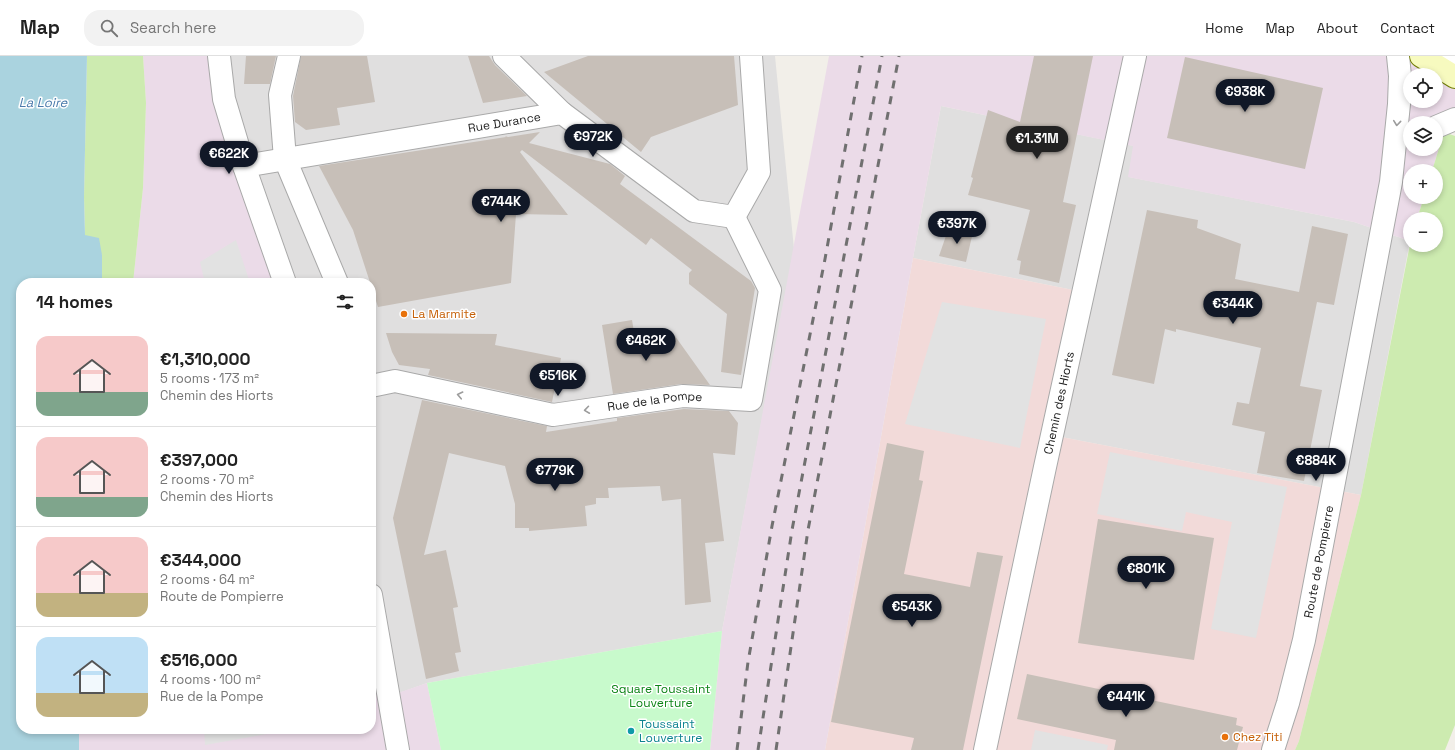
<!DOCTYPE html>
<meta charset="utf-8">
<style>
body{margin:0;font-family:"Space Grotesk",sans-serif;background:#f2f2f2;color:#222;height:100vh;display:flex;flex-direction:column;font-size:15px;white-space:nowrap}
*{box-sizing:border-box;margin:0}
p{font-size:13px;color:#767676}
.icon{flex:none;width:22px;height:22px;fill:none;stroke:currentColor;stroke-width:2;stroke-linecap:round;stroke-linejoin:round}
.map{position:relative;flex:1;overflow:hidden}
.details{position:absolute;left:16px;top:222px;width:360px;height:456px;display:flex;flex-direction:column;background:#fff;border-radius:16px;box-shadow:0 2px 6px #0003}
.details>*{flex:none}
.controls{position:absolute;left:1403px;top:12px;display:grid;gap:8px}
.controls a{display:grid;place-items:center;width:40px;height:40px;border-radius:50%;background:#fff;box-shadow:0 2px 6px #0003;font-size:20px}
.price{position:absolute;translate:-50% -34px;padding:0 9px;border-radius:14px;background:#111827;color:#fff;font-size:13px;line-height:26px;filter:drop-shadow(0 1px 2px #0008)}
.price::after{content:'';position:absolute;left:50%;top:24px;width:12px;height:9px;margin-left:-6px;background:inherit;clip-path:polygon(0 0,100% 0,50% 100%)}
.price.active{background:#222;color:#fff}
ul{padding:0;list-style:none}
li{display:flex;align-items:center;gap:12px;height:100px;padding:0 20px}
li+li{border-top:1px solid #e0e0e0}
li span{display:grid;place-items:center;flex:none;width:112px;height:80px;border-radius:12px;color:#555}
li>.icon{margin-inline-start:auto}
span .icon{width:48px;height:48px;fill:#fffc;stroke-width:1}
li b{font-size:17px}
h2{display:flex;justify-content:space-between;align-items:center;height:48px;padding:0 20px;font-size:17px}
header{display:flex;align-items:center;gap:24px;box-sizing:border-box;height:56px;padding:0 20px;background:#fff;border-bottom:1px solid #e0e0e0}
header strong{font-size:19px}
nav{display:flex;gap:22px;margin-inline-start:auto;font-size:14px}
.search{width:280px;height:36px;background:#f2f2f2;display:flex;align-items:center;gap:10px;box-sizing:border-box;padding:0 14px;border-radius:16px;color:#767676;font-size:15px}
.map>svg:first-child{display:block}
</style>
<header>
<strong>Map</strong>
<div class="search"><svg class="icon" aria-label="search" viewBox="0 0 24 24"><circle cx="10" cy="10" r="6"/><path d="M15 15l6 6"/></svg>Search here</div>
<nav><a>Home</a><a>Map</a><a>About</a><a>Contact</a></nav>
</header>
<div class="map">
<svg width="1455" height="694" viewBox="0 0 1455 694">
<rect width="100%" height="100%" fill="#f2efe9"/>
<path fill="#e0dfdf" d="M215,0h560l19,193 -72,382 -295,52 -39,14 -17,-102v-312h-86z
M941,50l193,40 -5,31 225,45 56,19 -49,254 -310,-60 32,-143 -170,-34z"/>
<path fill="#f2dad9" d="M913,202l170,34 -32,143 310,60 -62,246 -4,9h-470z"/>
<path fill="#ebdbe8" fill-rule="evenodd" d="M143,0h72l70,227h-152l10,-95 3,-85z
M829,0h626v75l-11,1 -12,39h-22v26h14l-7,22h-7v22l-56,-19 -226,-45 5,-31 -192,-40 -28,152 -88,492h-115l12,-119zM1410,19h26v26h-26zM1410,67h26v26h-26z
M371,539l18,101 38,-13 14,67h-362v-21h292z"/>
<path fill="#cdebb0" d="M87,0h56l3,47 -3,85 -10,95h-31v-28l-17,-20 -1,-38z
M1444,76l11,4v589l-10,25h-150l4,-9 62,-246 49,-251v1h26v-26h-19l7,-22h12v-26h-4z"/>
<path fill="#c8facc" d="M722,575l-12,119h-269l-14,-67z"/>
<path fill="#e2e2e2" d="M236,184l14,43h-45l-5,-21z
M942,246l104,17 -26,129 -115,-24z
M1110,396l177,35 -31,151 -45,-9 21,-107 -46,-10 -4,19 -85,-17z
M204,673h91l-90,16z
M1035,674l73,15 -1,5h-76z"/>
<path fill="#aad3df" d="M0,0h87l-3,141 1,38 14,3 3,17v28h-81v446h58v21h-79z"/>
<path fill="#c7bfb8" d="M246,0h30l-6,28h-26z
M301,0h66l8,46 -38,6 3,17 -34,5 -11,-8 -2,-26z
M468,0h21l6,9 32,31 -44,7z
M588,0h146l4,49 -87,32 -10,15 -97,-80z
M1034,0h59l-30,146 13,3 -17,78 -40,-9 2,-13 -4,-1 13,-50 -62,-15 5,-17 -2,-1 17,-67 32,12z
M1185,1l138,31 -18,81 -138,-31z
M540,76l-11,11 81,21 15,12 -5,8 131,97 4,7 -14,87 -20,-3 6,-58 -38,-30v-11l3,-3 -41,-32 -5,7 -124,-95 -2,2 48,63 -52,-1 -5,69 -133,24 -25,-77 -34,-64 187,-29 -1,-1 3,1z
M1147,154l51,10 -1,8 44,16 -6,35 64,13 13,-66 36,8 -14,71 -17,-3 -17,84 22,4 -18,91 -47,-8 8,-41 -33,-7 5,-23 12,2 12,-56 -85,-19v3l-11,-3 -11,55 -42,-9z
M949,171l24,5 -7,30 -27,-6z
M632,264l4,24 14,-2 5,7 20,-13 35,49 -29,-1 -68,10 -11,-69z
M386,277l111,1 -2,11 66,13 -9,44 -124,-27 2,-6 -31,-4 -7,-13z
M422,344l125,26 -1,6 71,-11v-3l67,-9 45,2 9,12 -3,32 -22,-2 11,88 -19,2 6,59 -26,3 -4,-106 -19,2 -2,-15 -52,2 1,10h-13v6l-11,2 2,20 -58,5v-3h-14v-24l-10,-38 -56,-13 -25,102 22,-5 12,57 -5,1 8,44 -6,1 4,18 -33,8 -33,-161z
M887,387l37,8 -5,29 4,1 -19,93 66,13 7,-35 26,4 -40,194h-52l3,-12 -83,-16z
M1098,463l116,19 -20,122 -116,-17z
M1027,618l210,44 -1,7 7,2 -6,23h-123l2,-10 -99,-21z"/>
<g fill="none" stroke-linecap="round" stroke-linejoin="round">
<g stroke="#a9a9a9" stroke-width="24">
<g id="minor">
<path d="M219,0l5,43 20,67 41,117"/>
<path d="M289,0l-9,39 5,64 52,124"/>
<path d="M504,0l58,57"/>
<path d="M1448,0l7,17"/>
<path d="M1436,71l19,-8"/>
<path id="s1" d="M244,110l318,-53 132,98 40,6 25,-45 -8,-116"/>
<path id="s2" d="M371,330l24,-5 158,34 130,-19 68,4 19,-110 -36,-73"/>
<path d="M371,539l27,155"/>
<path id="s3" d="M985,694l60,-283 90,-411"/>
<path id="s4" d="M1273,694l15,-47 16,-63 87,-458 8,-78 1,-28 -2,-20"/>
</g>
</g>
<g stroke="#707d05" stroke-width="24">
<path id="secondary" d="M1421,0l34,21"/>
</g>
<use href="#minor" stroke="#fff" stroke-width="22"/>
<use href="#secondary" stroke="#f7fabf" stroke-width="22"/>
<path stroke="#707070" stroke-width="3" stroke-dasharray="8 8" stroke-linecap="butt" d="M737,694l11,-88 24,-136 53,-267 37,-203
M758,694l34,-220 90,-474
M776,694l32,-220 91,-474"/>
</g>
<defs><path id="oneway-chevron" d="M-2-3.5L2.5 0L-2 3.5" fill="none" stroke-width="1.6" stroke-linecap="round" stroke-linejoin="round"/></defs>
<g stroke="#9c9c9c">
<use href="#oneway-chevron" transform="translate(1397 67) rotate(96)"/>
<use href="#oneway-chevron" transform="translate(460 339) rotate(-168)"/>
<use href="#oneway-chevron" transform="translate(587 354) rotate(172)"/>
</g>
<g fill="#e8710a" stroke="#fff" stroke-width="1.5">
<circle cx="404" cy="258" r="4"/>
<circle cx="1225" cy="681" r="4"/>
</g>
<circle fill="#0f9aa8" stroke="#fff" stroke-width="1.5" cx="631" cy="675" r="4"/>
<g text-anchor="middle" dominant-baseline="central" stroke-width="3" stroke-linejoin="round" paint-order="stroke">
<g font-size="12" fill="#222" stroke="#fff">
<text stroke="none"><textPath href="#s1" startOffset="264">Rue Durance</textPath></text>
<text stroke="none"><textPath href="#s2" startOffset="289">Rue de la Pompe</textPath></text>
<text stroke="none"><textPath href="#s3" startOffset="355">Chemin des Hiorts</textPath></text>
<text stroke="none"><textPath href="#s4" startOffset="194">Route de Pompierre</textPath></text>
</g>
<g font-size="12" fill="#c56008" stroke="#fff" text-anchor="start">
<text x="412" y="258">La Marmite</text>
<text x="1233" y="681">Chez Titi</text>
</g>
<g font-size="12" fill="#0c8416" stroke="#fff">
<text x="661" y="633">Square Toussaint<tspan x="661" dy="14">Louverture</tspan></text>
</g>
<g font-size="12" fill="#0d838f" stroke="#fff" text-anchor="start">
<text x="639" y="668">Toussaint<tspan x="639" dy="14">Louverture</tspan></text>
</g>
<g font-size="13" font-style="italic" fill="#4a7aab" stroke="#fff">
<text x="43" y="46">La Loire</text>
</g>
</g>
</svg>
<div class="controls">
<a><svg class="icon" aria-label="locate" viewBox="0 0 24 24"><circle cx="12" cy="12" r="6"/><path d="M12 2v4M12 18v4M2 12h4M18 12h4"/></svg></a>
<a><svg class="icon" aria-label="layers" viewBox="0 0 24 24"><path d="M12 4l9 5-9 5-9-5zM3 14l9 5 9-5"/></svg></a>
<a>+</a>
<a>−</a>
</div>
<b class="price" style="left:1245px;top:57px">€938K</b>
<b class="price" style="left:593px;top:102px">€972K</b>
<b class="price active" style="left:1037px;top:104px">€1.31M</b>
<b class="price" style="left:229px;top:119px">€622K</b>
<b class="price" style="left:501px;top:167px">€744K</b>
<b class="price" style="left:957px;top:189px">€397K</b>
<b class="price" style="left:1233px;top:269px">€344K</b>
<b class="price" style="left:646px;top:306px">€462K</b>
<b class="price" style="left:558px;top:341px">€516K</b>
<b class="price" style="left:1316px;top:426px">€884K</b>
<b class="price" style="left:555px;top:436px">€779K</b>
<b class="price" style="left:1146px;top:534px">€801K</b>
<b class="price" style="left:912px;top:572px">€543K</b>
<b class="price" style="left:1126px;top:662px">€441K</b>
<section class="details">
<h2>14 homes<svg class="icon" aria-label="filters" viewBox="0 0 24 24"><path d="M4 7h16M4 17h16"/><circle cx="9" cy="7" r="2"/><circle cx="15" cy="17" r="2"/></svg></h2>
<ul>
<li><span style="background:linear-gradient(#f6c9c9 70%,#7fa58c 0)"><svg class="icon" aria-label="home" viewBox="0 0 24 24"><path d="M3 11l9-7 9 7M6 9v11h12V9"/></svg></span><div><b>€1,310,000</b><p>5 rooms · 173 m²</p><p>Chemin des Hiorts</p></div></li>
<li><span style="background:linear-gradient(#f6c9c9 75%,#7fa58c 0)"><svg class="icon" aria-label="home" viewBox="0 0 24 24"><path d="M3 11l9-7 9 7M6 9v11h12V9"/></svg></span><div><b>€397,000</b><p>2 rooms · 70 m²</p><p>Chemin des Hiorts</p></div></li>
<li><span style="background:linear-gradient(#f6c9c9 70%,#c2b280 0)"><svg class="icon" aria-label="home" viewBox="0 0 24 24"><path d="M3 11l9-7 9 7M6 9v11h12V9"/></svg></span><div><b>€344,000</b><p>2 rooms · 64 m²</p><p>Route de Pompierre</p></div></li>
<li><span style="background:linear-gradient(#bfe0f5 70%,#c2b280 0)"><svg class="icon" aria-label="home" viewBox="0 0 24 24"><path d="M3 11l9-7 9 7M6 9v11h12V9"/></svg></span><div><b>€516,000</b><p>4 rooms · 100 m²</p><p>Rue de la Pompe</p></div></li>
</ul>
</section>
</div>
